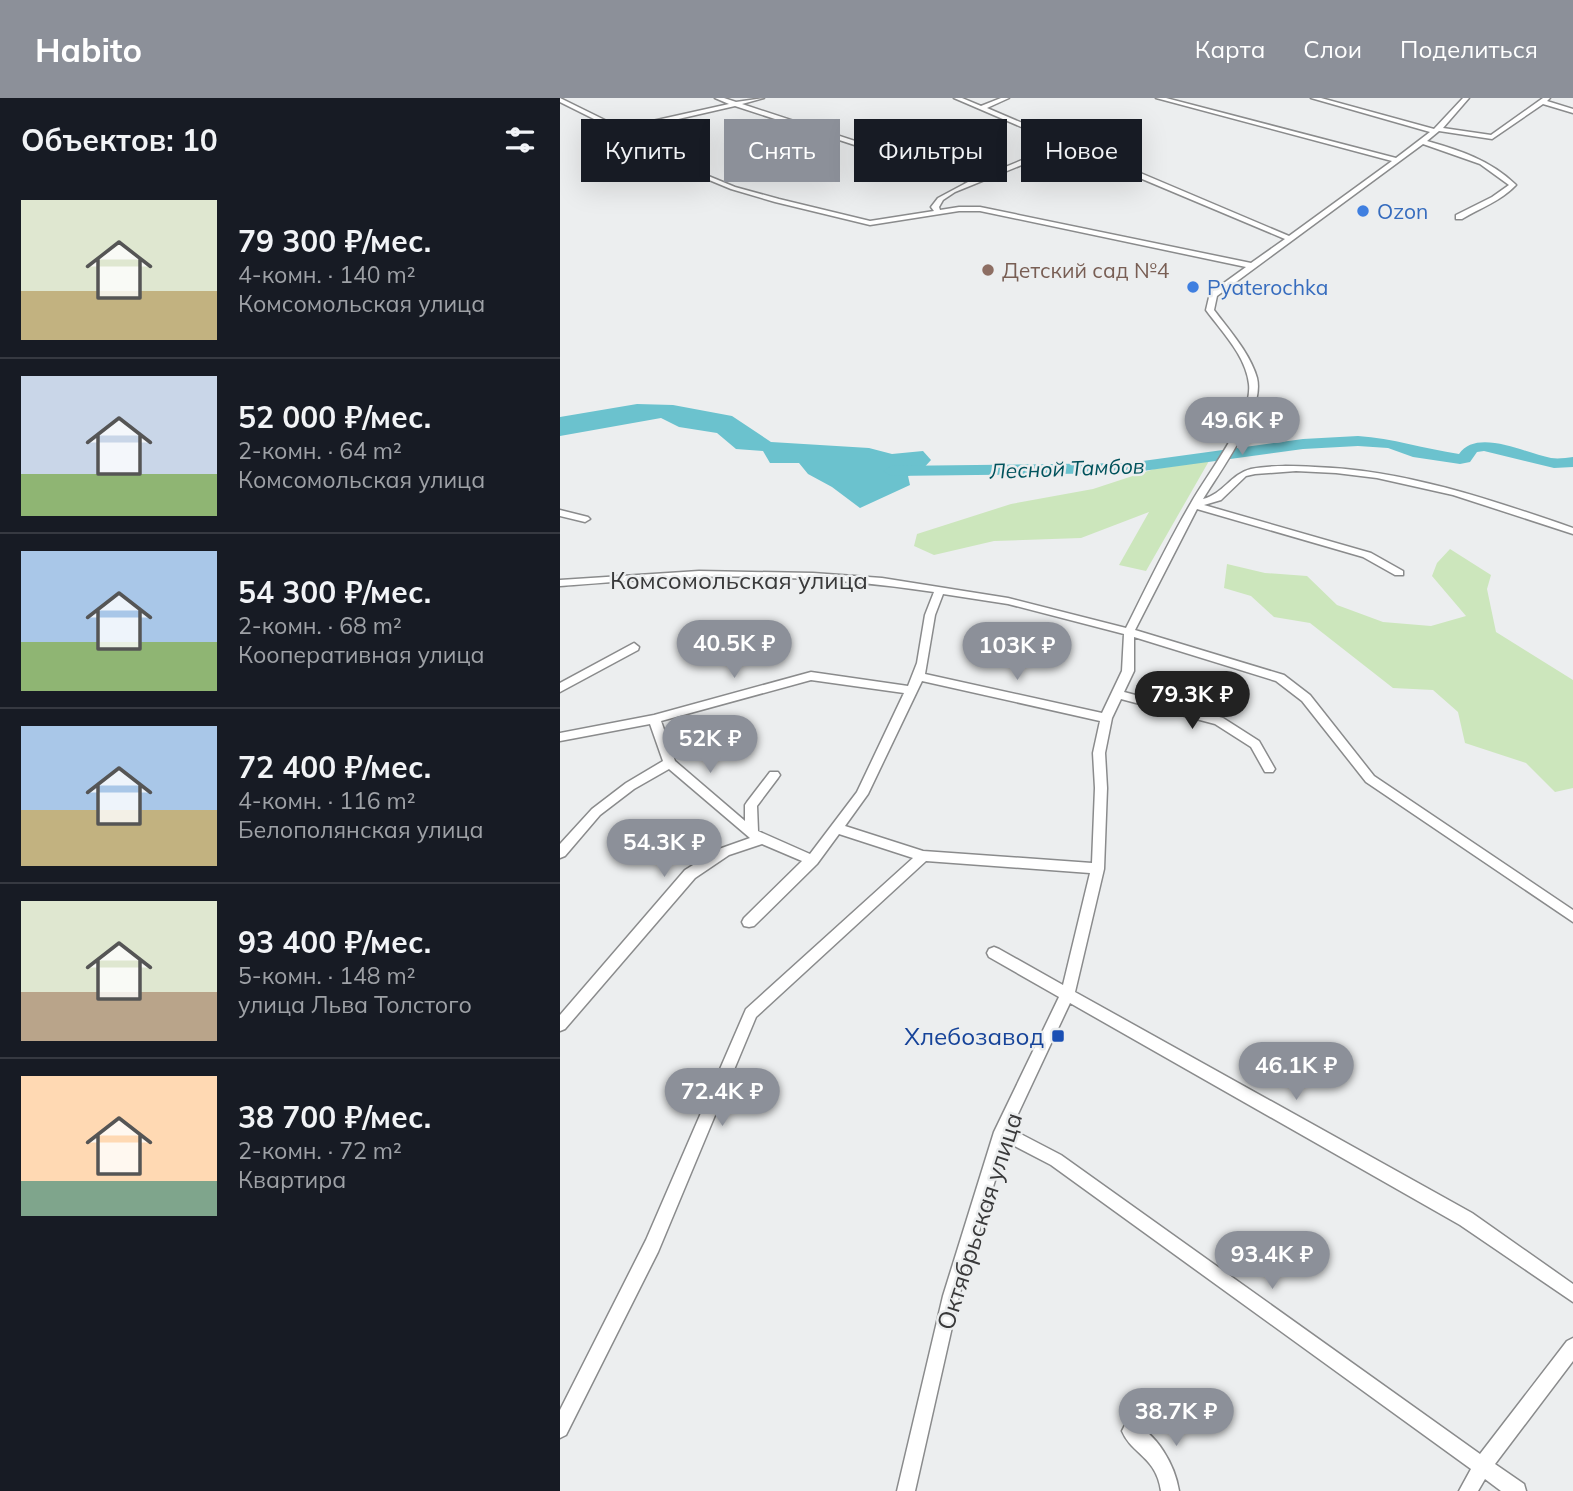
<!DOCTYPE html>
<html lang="ru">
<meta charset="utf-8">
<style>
body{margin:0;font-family:Mulish,sans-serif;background:#20242c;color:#f1f3f6;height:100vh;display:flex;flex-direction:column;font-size:26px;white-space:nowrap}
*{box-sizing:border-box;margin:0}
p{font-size:23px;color:#9ea1a6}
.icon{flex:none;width:38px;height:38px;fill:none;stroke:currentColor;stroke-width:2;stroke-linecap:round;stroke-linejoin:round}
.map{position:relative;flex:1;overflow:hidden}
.details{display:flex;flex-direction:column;background:#171b24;width:560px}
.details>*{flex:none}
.banner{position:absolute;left:21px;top:21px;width:665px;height:63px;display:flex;gap:14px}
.price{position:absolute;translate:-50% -60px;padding:0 16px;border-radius:24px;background:#8c9099;color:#fff;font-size:23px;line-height:46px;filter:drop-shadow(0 2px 4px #0008)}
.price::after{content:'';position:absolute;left:50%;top:42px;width:21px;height:16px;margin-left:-10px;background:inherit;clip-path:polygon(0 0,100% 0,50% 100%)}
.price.active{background:#222;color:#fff}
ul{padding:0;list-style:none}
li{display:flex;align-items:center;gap:21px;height:175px;padding:0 21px}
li+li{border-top:2px solid #363941}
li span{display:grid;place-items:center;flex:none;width:196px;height:140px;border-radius:0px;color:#555}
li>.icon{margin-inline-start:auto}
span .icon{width:84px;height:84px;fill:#fffc;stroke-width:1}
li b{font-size:30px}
h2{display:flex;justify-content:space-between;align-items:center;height:84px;padding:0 21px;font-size:30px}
.pill{padding:0 24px;border-radius:0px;background:#171b24;box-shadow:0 7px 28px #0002;font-size:24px;line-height:63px}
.pill.active{background:#8c9099;color:#fff}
header{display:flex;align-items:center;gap:42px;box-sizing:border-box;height:98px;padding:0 35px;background:#8c9099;color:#fff}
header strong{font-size:33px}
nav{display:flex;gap:38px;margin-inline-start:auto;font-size:24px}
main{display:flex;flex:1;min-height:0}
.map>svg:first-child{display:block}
</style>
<header>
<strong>Habito</strong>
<nav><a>Карта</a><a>Слои</a><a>Поделиться</a></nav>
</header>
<main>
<section class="details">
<h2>Объектов: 10<svg class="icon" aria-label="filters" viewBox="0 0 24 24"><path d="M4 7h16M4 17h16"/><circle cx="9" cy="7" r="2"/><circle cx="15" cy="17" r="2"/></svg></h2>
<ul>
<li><span style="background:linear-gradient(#dfe7d0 65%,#c2b280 0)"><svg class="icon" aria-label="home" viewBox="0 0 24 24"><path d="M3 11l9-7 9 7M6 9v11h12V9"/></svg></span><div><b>79 300 ₽/мес.</b><p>4-комн. · 140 m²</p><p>Комсомольская улица</p></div></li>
<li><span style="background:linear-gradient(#c9d6e8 70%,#8fb573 0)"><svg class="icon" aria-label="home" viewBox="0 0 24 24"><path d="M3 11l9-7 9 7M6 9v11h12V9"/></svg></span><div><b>52 000 ₽/мес.</b><p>2-комн. · 64 m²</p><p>Комсомольская улица</p></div></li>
<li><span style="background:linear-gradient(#a9c7e8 65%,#8fb573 0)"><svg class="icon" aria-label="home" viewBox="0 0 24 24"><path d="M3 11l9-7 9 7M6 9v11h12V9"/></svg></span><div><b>54 300 ₽/мес.</b><p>2-комн. · 68 m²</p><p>Кооперативная улица</p></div></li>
<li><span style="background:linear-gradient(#a9c7e8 60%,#c2b280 0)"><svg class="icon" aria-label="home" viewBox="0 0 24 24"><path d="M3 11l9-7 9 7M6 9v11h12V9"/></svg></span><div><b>72 400 ₽/мес.</b><p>4-комн. · 116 m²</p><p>Белополянская улица</p></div></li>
<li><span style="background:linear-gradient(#dfe7d0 65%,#b9a48a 0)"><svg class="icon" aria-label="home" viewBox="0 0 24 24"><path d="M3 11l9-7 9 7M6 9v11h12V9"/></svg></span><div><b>93 400 ₽/мес.</b><p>5-комн. · 148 m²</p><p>улица Льва Толстого</p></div></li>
<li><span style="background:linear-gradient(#ffd9b3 75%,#7fa58c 0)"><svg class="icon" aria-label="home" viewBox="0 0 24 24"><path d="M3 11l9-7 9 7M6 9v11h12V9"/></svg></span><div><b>38 700 ₽/мес.</b><p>2-комн. · 72 m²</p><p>Квартира</p></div></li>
</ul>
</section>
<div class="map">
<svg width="1013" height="1393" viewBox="0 0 1013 1393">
<rect width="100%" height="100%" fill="#eceeef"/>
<path fill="#cce6bc" d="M649,363l-63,110 -27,-6 30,-53 -68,26 -87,3 -60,14 -20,-9 3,-12 94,-30 82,-15 61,-20z
M890,451l41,26 -4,14 9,43 77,48v108l-18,4 -29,-29 -61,-20 -7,-31 -25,-22 -40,-2 -83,-65 -36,-6 -23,-21 -27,-8 3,-24 38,9 42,3 30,29 46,17 48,4 35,-10 -34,-40 5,-13z"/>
<path fill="#6bc2ce" d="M77,306l36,1 59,11 39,26 98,6 23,6 31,-3 8,9 -10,11 -13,5 2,9 -50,23 -28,-21 -24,-13 -9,-11h-29l-7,-12 -27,-2 -19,-16 -38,-6 -18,-9 -101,18v-19z"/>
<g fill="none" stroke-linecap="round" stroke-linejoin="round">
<path fill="#6bc2ce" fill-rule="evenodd" d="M798,338c35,2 66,13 101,18 18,-26 66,-1 92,4 7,1 15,0 22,-1v10l-19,1 -70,-17 -7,1 -7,10 -10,2 -47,-7 -25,-9 -30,-2 -55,3 -175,24 -237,3 -8,-5 8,-5 237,-3 175,-24z"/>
<g stroke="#8a8b8c" stroke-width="3">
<path id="minor" d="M0,0l61,30 108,-24 -14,-6h9l12,4 28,-4 -22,6 232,76 87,-36 -107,-46h8l19,8 20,-8h8l-22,10 302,128 103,-75 -236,-63h10l230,60 34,-26 -119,-34h10l113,31 29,-31h6l-26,30 48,7 52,-37h7l-3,3 26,8v4l-30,-9 -51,35 -53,-8 -12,10c32,9 63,19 88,43l1,1c-15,16 -36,23 -54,34h-6v-4l36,-18 17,-12 -29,-21 -57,-20 -206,152 -3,14c15,20 36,43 43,68 8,33 -37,93 -54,121 20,-5 28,-25 48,-30 20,-4 43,-3 64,-2 89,3 174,32 258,61v6l-120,-39 -76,-17 -41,-5 -40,-2 -41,3 -9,2 -25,24 -17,5 167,48 32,18v4h-8l-32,-18 -166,-48 -62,121 149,45 26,20 64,81 199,134v12l-207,-140 -64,-81 -26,-20 -142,-44v34l-10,21 99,26 36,23 16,28 -2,3h-8l-14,-25 -36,-23 -94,-25 -9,19 -7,35 2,35 -3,81 -29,123 397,221 101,71v18l-113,-77 -390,-222 -59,126 50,26 419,299 87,-113 6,-3v23l-78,103 29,20 2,7h-25l-16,-12 -7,12h-19l12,-22 -420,-304 -44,-23 -48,154 -44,195h-18l46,-195 51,-164 65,-135 -70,-40 -2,-4 2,-4 5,-2 5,2 64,36 27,-112 -164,-12 -170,156 -98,235 -92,183 -6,3v-28l86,-170 100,-231 167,-151 -74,-24 -22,30 -63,62 -5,1 -5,-1 -2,-4 2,-4 58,-57 -40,-17 -33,11 -34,23 -130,151 -5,2v-16l125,-145 34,-21 31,-11 -81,-69 -35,20 -34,26 -35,41 -5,2v-14l32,-35 34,-26 37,-22 -13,-37 -90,17v-8l94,-18 157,-43 97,14 9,-23 8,-48 9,-23c-78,-12 -157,-17 -235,-15 -46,1 -93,6 -139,9v-6l139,-9 114,2 69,5 126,20 118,30c21,-42 41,-84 65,-125 16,-29 62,-86 58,-119 -3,-28 -27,-52 -43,-74l4,-17 36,-26 -266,-56h-21l-89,14 -95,-23 -44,-13 -46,-19 -67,-39 -58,-29zM175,8l233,76 -30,16 -7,9 3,4 -64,10 -91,-22 -44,-12 -46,-19 -63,-37zM506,49l219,92 -34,24 -271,-56h-21l-19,3 -1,-3 4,-7 12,-8zM383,496l65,10 116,30 -2,37 -20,42 -177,-39 10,-59zM251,582l93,13 -47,99 -47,62 -52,-23 -1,-25 21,-28 2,-3 -2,-3h-8l-23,30 -2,3v16l-70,-60 -14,-40zM362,583l178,40 -7,32 2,35 -3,75 -169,-12 -78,-25 23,-32z
M0,412l28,7 2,2 -5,3 -25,-6z
M74,545l5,4 -1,3 -78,42v-9z
M571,1324c26,11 44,43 48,69h-18c-5,-35 -29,-36 -39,-60l3,-6z"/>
</g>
<use href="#minor" fill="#fff" fill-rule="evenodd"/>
</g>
<g fill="#3f7fe0" stroke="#eceeef" stroke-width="2.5">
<circle cx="803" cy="113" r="7"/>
<circle cx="633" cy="189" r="7"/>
</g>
<circle fill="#8d6e63" stroke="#eceeef" stroke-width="2.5" cx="428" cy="172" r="7"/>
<rect fill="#1a4fb4" stroke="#eceeef" stroke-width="2.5" x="491" y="931" width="14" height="14" rx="3.5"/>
<g text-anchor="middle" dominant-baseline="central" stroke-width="5" stroke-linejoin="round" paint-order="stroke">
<g font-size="21" fill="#366cbe" stroke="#eceeef" text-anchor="start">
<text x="817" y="113">Ozon</text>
<text x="647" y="189">Pyaterochka</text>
</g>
<g font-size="21" fill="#785e54" stroke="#eceeef" text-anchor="start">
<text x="442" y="172">Детский сад №4</text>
</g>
<g font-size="21" font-style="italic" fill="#00525c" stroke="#eceeef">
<text transform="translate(507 370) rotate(-2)">Лесной Тамбов</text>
</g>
<g font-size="24" fill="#39393a" stroke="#eceeef">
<text x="179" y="482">Комсомольская улица</text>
<text transform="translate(419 1123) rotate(-72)">Октябрьская улица</text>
</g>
<g font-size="24" fill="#164399" stroke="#eceeef" text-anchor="end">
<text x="484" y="938">Хлебозавод</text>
</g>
</g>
</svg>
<b class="price" style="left:682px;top:359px">49.6K ₽</b>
<b class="price" style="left:174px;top:582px">40.5K ₽</b>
<b class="price" style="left:457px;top:584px">103K ₽</b>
<b class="price active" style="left:632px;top:633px">79.3K ₽</b>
<b class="price" style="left:150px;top:677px">52K ₽</b>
<b class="price" style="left:104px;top:781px">54.3K ₽</b>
<b class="price" style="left:736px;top:1004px">46.1K ₽</b>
<b class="price" style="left:162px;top:1030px">72.4K ₽</b>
<b class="price" style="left:712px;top:1193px">93.4K ₽</b>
<b class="price" style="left:616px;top:1350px">38.7K ₽</b>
<div class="banner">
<a class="pill">Купить</a>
<a class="pill active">Снять</a>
<a class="pill">Фильтры</a>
<a class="pill">Новое</a>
</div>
</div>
</main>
